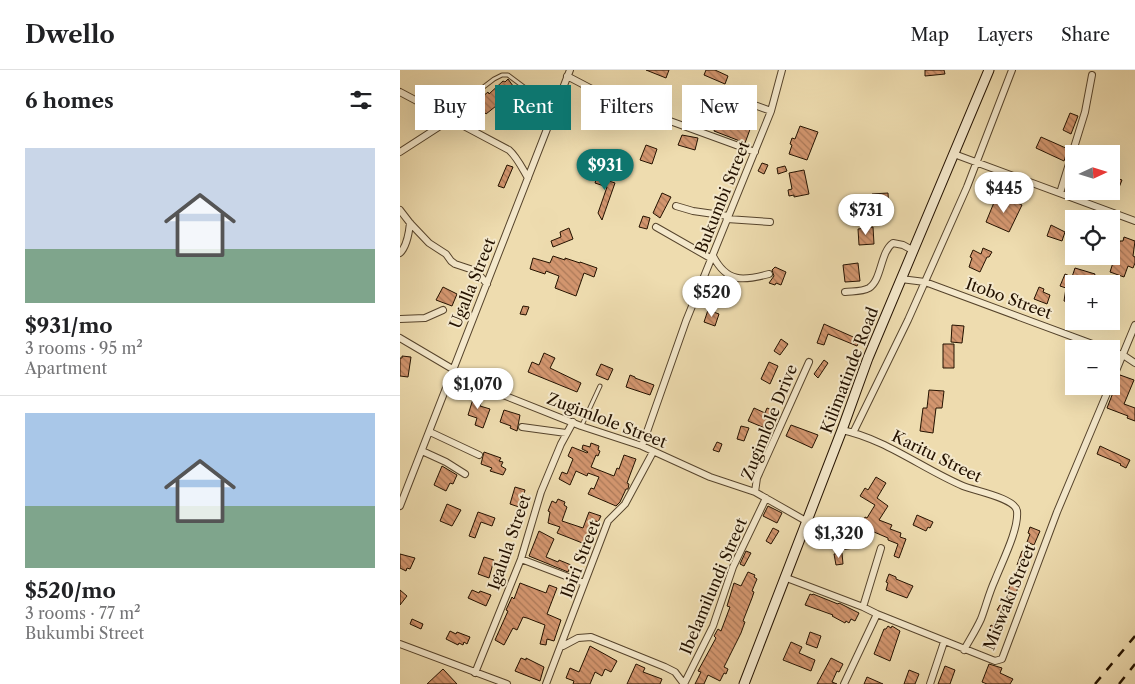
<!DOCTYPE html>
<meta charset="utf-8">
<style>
body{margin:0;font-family:"Libre Caslon Text",serif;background:#f6f6f6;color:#202124;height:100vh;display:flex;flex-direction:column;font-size:19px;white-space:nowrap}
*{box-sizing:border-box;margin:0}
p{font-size:16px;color:#757577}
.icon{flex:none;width:28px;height:28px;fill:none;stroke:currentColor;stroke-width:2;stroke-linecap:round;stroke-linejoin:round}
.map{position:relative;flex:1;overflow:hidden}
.panel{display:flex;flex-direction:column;background:#fff;width:400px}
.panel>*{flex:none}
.banner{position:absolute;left:15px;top:15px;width:475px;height:45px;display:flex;gap:10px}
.needle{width:32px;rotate:86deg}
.buttons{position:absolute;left:665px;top:75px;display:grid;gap:10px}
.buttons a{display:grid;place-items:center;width:55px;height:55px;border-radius:0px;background:#fff;box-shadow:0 5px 20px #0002;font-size:25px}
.price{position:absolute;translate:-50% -42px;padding:0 11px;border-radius:18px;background:#fff;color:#222;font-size:16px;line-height:32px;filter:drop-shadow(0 1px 2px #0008)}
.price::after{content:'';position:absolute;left:50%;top:30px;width:15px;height:11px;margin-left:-8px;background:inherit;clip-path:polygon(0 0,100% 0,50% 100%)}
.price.selected{background:#0f766e;color:#fff}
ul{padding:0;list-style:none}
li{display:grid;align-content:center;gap:10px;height:265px;padding:0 25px}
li+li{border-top:1px solid #e0e0e0}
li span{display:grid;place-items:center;height:155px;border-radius:0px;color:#555}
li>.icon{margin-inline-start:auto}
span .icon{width:90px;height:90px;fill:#fffc;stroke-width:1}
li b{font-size:21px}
h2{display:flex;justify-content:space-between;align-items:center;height:60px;padding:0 25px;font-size:21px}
.chip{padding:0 18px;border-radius:0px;background:#fff;box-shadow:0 5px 20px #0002;font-size:18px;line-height:45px}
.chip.selected{background:#0f766e;color:#fff}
header{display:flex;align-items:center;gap:30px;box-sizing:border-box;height:70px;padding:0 25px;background:#fff;border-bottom:1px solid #e0e0e0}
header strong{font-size:24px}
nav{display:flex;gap:28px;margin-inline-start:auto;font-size:18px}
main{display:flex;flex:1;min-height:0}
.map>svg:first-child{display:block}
</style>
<header>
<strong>Dwello</strong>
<nav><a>Map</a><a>Layers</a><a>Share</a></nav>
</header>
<main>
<section class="panel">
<h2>6 homes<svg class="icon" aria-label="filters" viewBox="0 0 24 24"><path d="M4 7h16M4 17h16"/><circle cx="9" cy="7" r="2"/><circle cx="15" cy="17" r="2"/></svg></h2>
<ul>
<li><span style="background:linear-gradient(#c9d6e8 65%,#7fa58c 0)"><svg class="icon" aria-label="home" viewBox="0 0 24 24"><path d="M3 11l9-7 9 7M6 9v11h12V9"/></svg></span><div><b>$931/mo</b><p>3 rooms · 95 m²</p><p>Apartment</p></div></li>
<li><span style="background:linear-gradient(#a9c7e8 60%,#7fa58c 0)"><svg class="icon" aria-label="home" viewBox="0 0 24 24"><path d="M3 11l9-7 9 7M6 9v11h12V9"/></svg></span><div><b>$520/mo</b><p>3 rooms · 77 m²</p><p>Bukumbi Street</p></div></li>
</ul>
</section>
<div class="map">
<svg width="735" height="614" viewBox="0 0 735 614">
<defs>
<pattern id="building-back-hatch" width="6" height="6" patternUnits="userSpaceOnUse" patternTransform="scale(1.25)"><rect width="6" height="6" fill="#d3966f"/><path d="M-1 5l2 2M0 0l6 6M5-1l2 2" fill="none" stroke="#ab7959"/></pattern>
</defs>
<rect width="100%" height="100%" fill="#eedcaf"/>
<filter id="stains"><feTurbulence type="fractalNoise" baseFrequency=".004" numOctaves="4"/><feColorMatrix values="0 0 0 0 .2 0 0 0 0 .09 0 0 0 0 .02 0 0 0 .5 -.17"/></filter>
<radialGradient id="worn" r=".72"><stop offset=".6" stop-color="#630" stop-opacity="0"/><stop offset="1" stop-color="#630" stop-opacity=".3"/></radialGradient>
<path fill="url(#building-back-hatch)" stroke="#241200" d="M246,0h23l-3,8z
M306,0h9l13,6 -3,8 -21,-9z
M525,0h19l1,4 -20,2z
M108,9l8,11 -30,24 -10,-12 12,-10 1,2 14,-13 2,1z
M306,18l15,6 4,6 12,4 -1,2 20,7 -11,30 -31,-12 1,-4 -22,-10z
M247,20l18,2 -1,9 -18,-2z
M670,43l8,3 -7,18 -8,-4z
M228,44l16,6 -3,6 -15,-8z
M249,50l12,3 -3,6 -11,-4z
M400,56l18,6 -11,28 -18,-6 3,-9 -2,-1 2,-6 3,1z
M282,65l16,3 -3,12 -17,-5z
M641,67l27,12 -4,12 -28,-13z
M246,75l11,4 -5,15 -12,-4z
M362,93l6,2 -4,9 -6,-3z
M107,95l6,2 -9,21 -6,-2z
M385,96l2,5 -9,3 -1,-6z
M199,100l9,3 -2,7 9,3 -13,37 -4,-7 9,-26 -12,-4z
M404,100l5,24 -15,3v-2l-5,1 -1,-6 4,-1 -3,-16z
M711,106l11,4 -6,15 -5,-2z
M262,123l9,4 -11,21 -7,-5z
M488,123l1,17h-7l1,5 -9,1 -2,-22z
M607,128l15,7 -13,27 -23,-10 9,-22 9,4z
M243,146l7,2 -3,11 -8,-2z
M651,155l14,7 -3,9 -15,-5z
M473,157l1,17 -15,1 -1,-16z
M169,158l4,11 -20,8 -2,-6 10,-4 -1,-5z
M724,167l11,4 -2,15 2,1v6l-2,5 -5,-2 -4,11 -14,-5 10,-31h3z
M583,178l9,4 -3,5h-2l-7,15 -11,-5 3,-9 -2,-1 3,-7 8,4z
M153,186l12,4v-2l15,5v-1l17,6 -3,9 -10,-4 -8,23 -21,-8 4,-12 -13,-5 -1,3 -15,-5 3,-11 17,5z
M458,193l2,18 -15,1 -2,-17z
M375,197l11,5 -5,13 -5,-2 -1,2 -6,-2 5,-7 -2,-6z
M675,198l20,6 -3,10h-7l-11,-4v24l-10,-3 2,-13 -6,-2 5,-12 7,3z
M43,217l14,7 -5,12 -16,-6z
M639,217l5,2 -1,3 7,3 -3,9 -13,-5z
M123,236l6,1 -3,8 -6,-1z
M308,240l11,4 -4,12 -11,-4z
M424,254l36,16 -3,6 -29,-12 -4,11 -7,-2z
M552,255l12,1 -2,17 -11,-1z
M381,269l7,5 -8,11 -6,-4z
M543,274h11v24h-11z
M144,283l11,5 -5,10 31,15 -4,9 -49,-20 4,-10 7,3z
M2,286l9,1 -3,20 -8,-1v-18h2z
M424,290l4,3 -10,15 -4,-4z
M369,292l9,4 -8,18 -9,-5z
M201,294l12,5 -5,11 -12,-5z
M230,305l5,2v1l19,7 -4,10 -24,-8z
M720,305l14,5 -10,24 11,4v13l-8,-3 1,-2 -21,-8z
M529,320l15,1 -2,17h-6l-3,25 -13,-2 3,-23h4z
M71,322l12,5 -3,9 10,3 -7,19 -8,-3 2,-7 -9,-3 5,-16 -4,-2z
M354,338l11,5 2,-5 12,5 -7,18 -24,-10z
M104,340l16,5 -3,16 -7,-3 1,-2 -11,-4z
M391,355l27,10 -6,13 -26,-12z
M341,356l8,2 -5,13 -7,-2z
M317,372l5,2 -3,8 -6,-2z
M191,373l8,3 -1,4 2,1 -2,5 -2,-1 -5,12 23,9 3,-8 2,1 5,-14 12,4 -9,24 2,1 -1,5h-2l-6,13 -4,4 -28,-12 3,-6 3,1 5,-12 -11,-4 -1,3 -11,-5 -6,14 -11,-6 3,-7 5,2 6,-15 -5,-3 4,-9 15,6 1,-1 -6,-3 1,-4 7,2z
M700,376l30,14 -4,8 -6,-3 1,-1 -24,-10z
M84,382l17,6 -2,3 4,1 -2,4 5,3 -3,6 -13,-4 2,-3 -11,-4z
M42,396l15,9 -4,9 -3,-1 -4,8 -12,-6z
M476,407l10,6 -9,15 11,8 -9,14 13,5 -2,4 11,4 -1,4 6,2 -7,19 -5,-2 4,-12 -10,-4v-2l-21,-9 -4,8 -5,-2 7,-18 2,1 8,-13 -15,-9 5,-8 3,2z
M115,417l10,3 -3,11h2l-2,7 -12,-4z
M158,429l7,3 -1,3 3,2 -5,14 21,7 6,-16 12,4 -3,6 -2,-1 -5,14 3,2 -4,9 -33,-13 3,-6 -12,-4 2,-11 -2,-1 4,-10 4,2z
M47,434l14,6 -9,16 -12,-5z
M368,436l14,7 -5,10 -14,-7z
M78,442l17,6 -3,8 -11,-4 -6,16 -6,-2z
M517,445l16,7 -3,6 -2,-1 -2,4 -13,-6z
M630,457l10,4 -6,14 -7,-3 3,-8 -2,-1z
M373,458l6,3 -8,13 -5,-3z
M139,461l15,8 -8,18 12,5 1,-2 12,5 -3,7 -39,-16z
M454,468l1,10 -16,2 -1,-10z
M346,481l5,2 -7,13 -4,-2z
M622,481l6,2 -1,3 2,1 -4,11 -8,-3z
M442,483l1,11 -7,1 -2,-11z
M0,484l15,4 -5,11 -3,-1 -1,3 -6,-3z
M84,487l10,3 -5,18 -11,-4z
M348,502l7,3 -1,2 3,2 -5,12 2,1 -2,6 -9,23 2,1 -4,11 -17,34 4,2 -2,5 -2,-1 -4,8 -12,-6 -4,9h-9l6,-12 -3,-1 18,-33 -2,-2 4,-7 3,2 9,-24 -3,-1 7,-23 7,3z
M489,504l7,3v2l17,7 -6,12 -21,-8 2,-7 -2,-1z
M120,513l26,10 3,-8 8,3 -10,26 14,6 -7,21 -7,-2 -1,6 -6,-1 5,-19 -18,-7 -4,-1 -6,13 -4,-2 -9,17 -9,-5 13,-29 -2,-1 6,-13 2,2z
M610,515l8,3 -23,54 -8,-3 4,-8 -2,-1 2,-5 2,1 7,-15 -3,-1 3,-5 2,1z
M0,520l7,6 -7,9z
M72,520l7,3 1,-2 11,4 -5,11 -18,-8z
M410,524l2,1 1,-1 25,10 1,-1 20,10 -4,8 -4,-2 -2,4 -3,-2 -1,2 -13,-7 1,-1 -28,-10z
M12,549l11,5 -2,5 -11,-5z
M488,556l3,2 1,-2 8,5 -10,30 -16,-7 10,-25h2z
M50,561l6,3 1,-2 13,5 -3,7 -3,-2 -1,3 -4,-2 -1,2 -12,-6z
M410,562l11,4 -4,12 -11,-4z
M391,572l11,5 -3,6 16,7 -4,11 -28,-11z
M190,576l27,15 -6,11 -6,-3 -3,7 -7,-4 -5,12h-17l1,-3 -8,-3 4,-10 9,4z
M121,588l5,2v-2l18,9 -4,14 -25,-10z
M431,588l12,6 -4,8 -2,-1 -5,11 5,2h-20z
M236,594l9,4 -2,4 19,7 -2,5h-33z
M589,594l13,4 -2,5 13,6 -3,5h-23l-5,-2z
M545,596l10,4 -5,14h-12z
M43,599l14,15h-30z
M509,600l10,4 -4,10h-11z
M467,607l16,7h-19z"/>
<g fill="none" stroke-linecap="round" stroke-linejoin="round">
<g stroke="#56442c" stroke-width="5">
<path id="service" d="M48,48l13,-9 16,-17 17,-13 8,-4h6l16,12 33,13
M182,355l18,-39"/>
</g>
<g stroke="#56442c" stroke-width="8">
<path id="minor" d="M167,6l63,33 40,12 85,31
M0,22l109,58c8,7 13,18 19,28
M327,25l44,16
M0,82l51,-33
M554,84l181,67
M660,123l25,-81 7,-37
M276,136l17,5 35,5
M0,140l10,13 19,20 17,11 5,7 4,3 21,7 11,13
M327,149l43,3
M256,157l56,32
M0,183c7,-7 9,-20 10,-30
M313,186c14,27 30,25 56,18
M501,209l24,3 181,67
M445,222c7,-1 17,0 24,-4 13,-8 11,-36 24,-45l10,2 11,6
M0,249l25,-1 18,-8
M0,268l83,49 98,39 61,20 68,31 45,15 51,29
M711,281l12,4 12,8
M711,313l24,-58
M122,357l44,6
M442,360c43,9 81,39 121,56 12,5 52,12 54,25 2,18 -15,51 -22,69 -6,13 -9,26 -14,39 -5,11 -11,20 -17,31
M30,362l49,23
M453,363l55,-113 59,-133 45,-117
M242,376l44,-125 85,-210 11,-41
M22,381l24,11 19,12
M355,422l2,-14 52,-116
M0,436l170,-436
M121,489l63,24
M384,507l79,30 14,7 118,47 7,-2 55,-147 53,-126
M463,537l18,-59
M0,574l107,40
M163,576l15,-8 13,-1 74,30 10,5 9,12
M75,603l46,-114 20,-67 20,-48 12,-22
M146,614l62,-163 17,-17 28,-52
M284,614l29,-58 20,-59 33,-69
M444,614l33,-70
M530,614l14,-42"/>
</g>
<g stroke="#241200" stroke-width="11">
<path id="secondary" d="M344,614l98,-254 26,-72 121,-288"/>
</g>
<use href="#service" stroke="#f4e8cb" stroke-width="3"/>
<use href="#minor" stroke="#f4e8cb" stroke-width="6"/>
<use href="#secondary" stroke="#f4e8cb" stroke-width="9"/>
<path stroke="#241200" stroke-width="2.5" stroke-dasharray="9 9" stroke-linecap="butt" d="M695,614l40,-48
M719,614l16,-20"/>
</g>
<g text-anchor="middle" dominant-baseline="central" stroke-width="4" stroke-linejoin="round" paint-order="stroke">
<g font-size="16" fill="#241200" stroke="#f4e8cb">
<text transform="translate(322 127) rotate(-68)">Bukumbi Street</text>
<text transform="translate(72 213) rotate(-68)">Ugalla Street</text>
<text transform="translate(609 228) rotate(20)">Itobo Street</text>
<text transform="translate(449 300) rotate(-69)">Kilimatinde Road</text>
<text transform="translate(207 350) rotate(21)">Zugimlole Street</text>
<text transform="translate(369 352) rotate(-68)">Zugimlole Drive</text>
<text transform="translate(537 386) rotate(26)">Karitu Street</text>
<text transform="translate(109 472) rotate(-71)">Igalula Street</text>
<text transform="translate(180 489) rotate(-69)">Ibiri Street</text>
<text transform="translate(313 516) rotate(-67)">Ibelamilundi Street</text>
<text transform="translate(609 527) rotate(-68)">Miswaki Street</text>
</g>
</g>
<rect width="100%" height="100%" filter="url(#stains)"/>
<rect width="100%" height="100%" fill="url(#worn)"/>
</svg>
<div class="buttons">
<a><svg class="needle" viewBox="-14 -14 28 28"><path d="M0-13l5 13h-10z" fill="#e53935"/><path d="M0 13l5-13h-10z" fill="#757577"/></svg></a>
<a><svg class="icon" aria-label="locate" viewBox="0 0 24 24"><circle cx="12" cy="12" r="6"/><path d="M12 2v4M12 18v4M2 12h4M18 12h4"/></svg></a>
<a>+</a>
<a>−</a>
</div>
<b class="price selected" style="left:205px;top:121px">$931</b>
<b class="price" style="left:604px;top:144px">$445</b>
<b class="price" style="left:466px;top:166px">$731</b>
<b class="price" style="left:312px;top:248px">$520</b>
<b class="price" style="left:78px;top:340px">$1,070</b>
<b class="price" style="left:439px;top:489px">$1,320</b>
<div class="banner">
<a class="chip">Buy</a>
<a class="chip selected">Rent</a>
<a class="chip">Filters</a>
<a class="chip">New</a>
</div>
</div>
</main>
